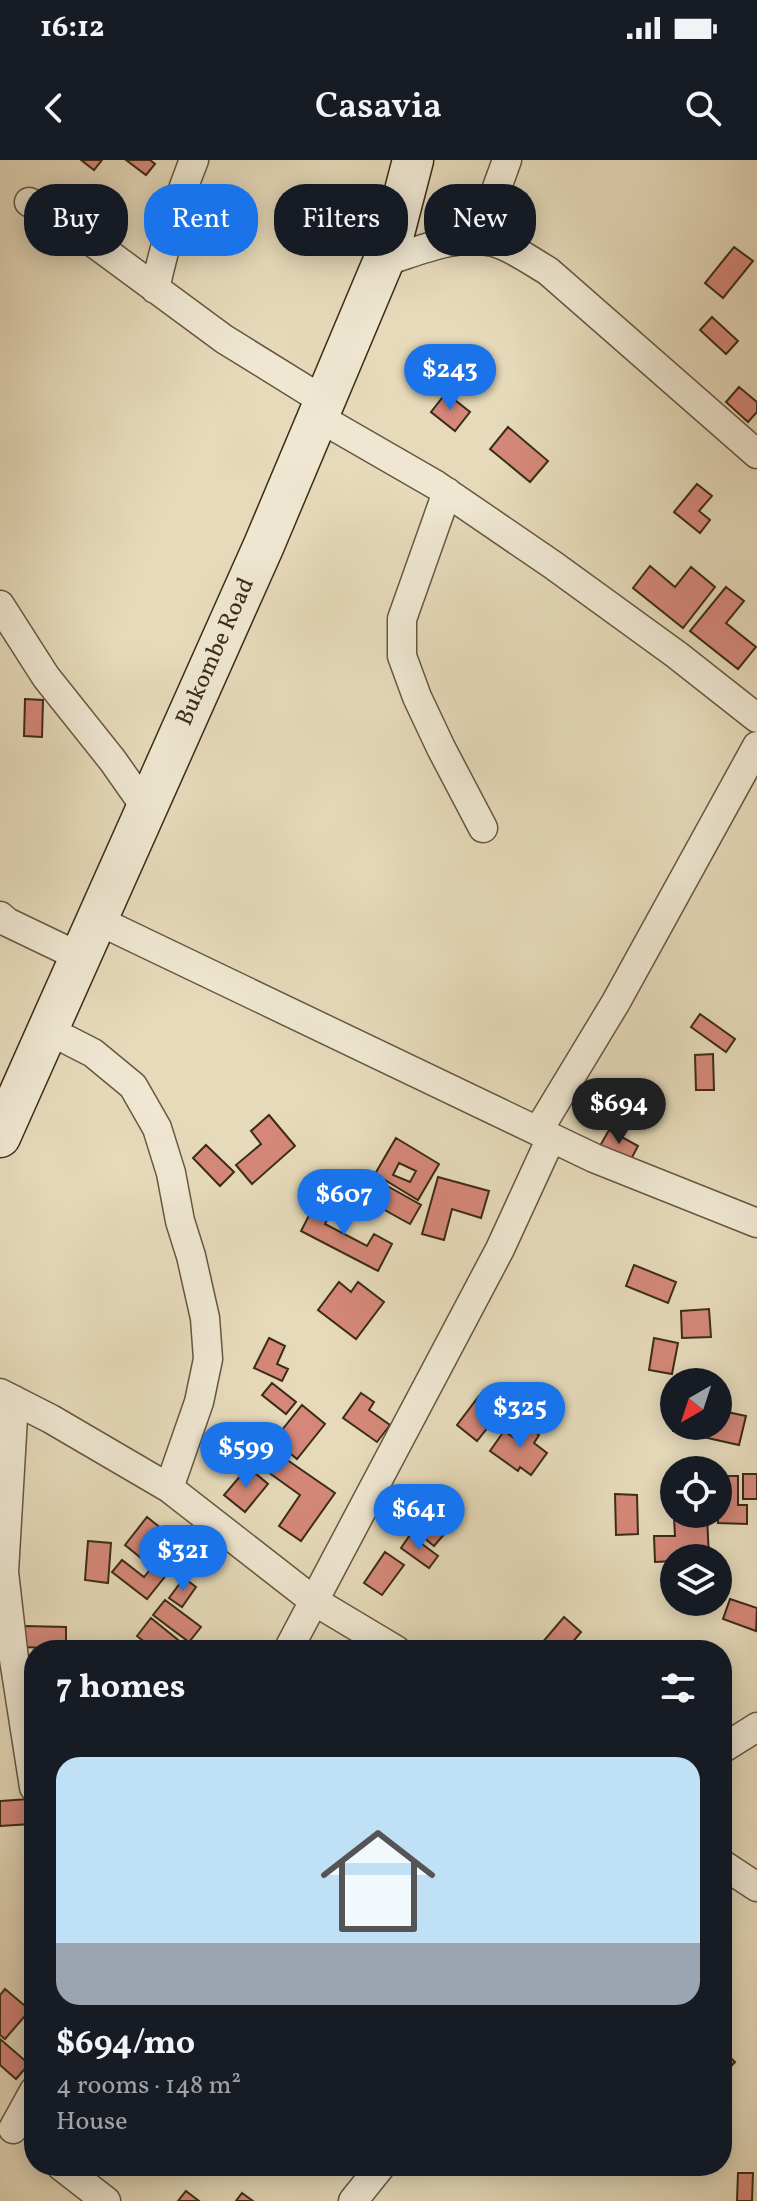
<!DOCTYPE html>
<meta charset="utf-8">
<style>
body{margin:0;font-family:Vollkorn,serif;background:#242831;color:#f1f3f6;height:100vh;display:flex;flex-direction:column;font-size:30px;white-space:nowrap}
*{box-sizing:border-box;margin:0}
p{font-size:26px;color:#9ea1a6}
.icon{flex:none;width:44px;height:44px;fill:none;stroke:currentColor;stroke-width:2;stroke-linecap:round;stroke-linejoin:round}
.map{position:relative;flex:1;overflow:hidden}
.side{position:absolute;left:24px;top:1480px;width:708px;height:536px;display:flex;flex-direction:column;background:#171b24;border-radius:32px;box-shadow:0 4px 20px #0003}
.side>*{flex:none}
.guide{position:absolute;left:24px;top:24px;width:710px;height:72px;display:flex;gap:16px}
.needle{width:52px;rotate:219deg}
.tools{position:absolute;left:660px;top:1208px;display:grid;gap:16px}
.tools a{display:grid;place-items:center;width:72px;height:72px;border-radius:50%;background:#171b24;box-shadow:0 4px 20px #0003;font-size:40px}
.price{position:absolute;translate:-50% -68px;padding:0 18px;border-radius:28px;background:#1a73e8;color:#fff;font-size:26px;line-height:52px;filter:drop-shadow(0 2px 4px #0008)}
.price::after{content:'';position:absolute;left:50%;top:48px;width:24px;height:18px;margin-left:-12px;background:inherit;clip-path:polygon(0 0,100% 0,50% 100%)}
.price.active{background:#222;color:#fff}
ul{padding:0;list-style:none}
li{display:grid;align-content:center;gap:16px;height:424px;padding:0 32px}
li span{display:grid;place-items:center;height:248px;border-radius:24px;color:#555}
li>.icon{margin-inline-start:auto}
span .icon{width:144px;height:144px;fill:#fffc;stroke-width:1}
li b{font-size:34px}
h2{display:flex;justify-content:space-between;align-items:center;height:96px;padding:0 32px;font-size:34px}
.tag{padding:0 28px;border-radius:32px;background:#171b24;box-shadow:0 4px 20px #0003;font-size:28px;line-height:72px}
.tag.active{background:#1a73e8;color:#fff}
.status{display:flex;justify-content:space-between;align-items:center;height:56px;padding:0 40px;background:#171b24;direction:ltr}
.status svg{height:22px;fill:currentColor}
header{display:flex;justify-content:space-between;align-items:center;height:104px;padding:0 32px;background:#171b24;font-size:36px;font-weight:600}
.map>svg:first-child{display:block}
</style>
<div class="status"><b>16:12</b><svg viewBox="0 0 49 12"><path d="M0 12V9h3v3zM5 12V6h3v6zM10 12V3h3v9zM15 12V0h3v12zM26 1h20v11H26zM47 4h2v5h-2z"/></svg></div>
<header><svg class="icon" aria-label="back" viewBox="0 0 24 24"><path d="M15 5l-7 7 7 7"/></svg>Casavia<svg class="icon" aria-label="search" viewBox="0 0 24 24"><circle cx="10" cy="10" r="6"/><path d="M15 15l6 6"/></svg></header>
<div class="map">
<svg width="757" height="2041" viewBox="0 0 757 2041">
<rect width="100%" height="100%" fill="#e6daba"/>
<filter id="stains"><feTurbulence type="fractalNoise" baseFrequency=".0025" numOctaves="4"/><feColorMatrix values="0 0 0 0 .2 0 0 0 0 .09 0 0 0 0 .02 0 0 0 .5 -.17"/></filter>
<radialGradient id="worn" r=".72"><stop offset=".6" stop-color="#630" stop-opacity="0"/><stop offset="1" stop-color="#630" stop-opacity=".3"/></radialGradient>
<path fill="#d58879" stroke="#3c2c17" stroke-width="2" fill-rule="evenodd" d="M81,0h21l-8,10z
M126,0h24l5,4 -9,11z
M734,87l19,14 -30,37 -18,-15z
M712,157l26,24 -12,13 -26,-24z
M739,227l18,15v10l-9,10 -22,-20z
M446,233l24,19 -15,19 -24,-19z
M508,267l40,34 -18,21 -40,-33z
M697,324l15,12 -13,15 11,9 -10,13 -26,-21z
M650,406l25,21 16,-20 24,20 -32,41 -50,-40z
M726,427l18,14 -18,22 30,24 -18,22 -48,-38z
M25,539l18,1 -1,37 -18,-1z
M700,854l35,25 -9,13 -35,-25z
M713,894l1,36h-18l-1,-35z
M269,955l26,31 -43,38 -16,-19 25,-21 -10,-13z
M609,970l29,16 -9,17 -29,-17z
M396,978l43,26 -21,36 -43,-26zM399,1003l17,8 -6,11 -17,-7z
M206,985l28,27 -14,14 -27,-28z
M438,1017l51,14 -8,27 -29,-9 -8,31 -22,-6z
M373,1018l48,27 -11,19 -47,-26z
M319,1036l16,8 -10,20 42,22 7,-12 18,10 -14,27 -77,-40z
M634,1105l42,17 -8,21 -42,-17z
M339,1122l12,10 7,-10 26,20 -28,37 -38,-29z
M709,1149l2,28 -29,1 -1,-27z
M269,1178l16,8 -8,18 11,5 -6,12 -28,-13z
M654,1178l24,5 -6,31 -23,-4z
M272,1223l24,19 -10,12 -24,-19z
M361,1233l13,9 -5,8 21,15 -13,17 -34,-24z
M479,1236l21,16 -23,29 -20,-16z
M302,1245l23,19 -28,35 -23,-19z
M718,1250l28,6 -7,29 -36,-8 3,-11h12z
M522,1263l17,12 -5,8 13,10 -16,22 -11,-8 -2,4 -28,-20 14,-20 9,6z
M674,1266h24l-3,11 -22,-6z
M280,1295l55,38 -34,48 -22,-15 21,-31 -32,-23z
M248,1307l20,17 -23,28 -21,-17z
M743,1314h14v25h-14z
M719,1316h19v29h9v19l-29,-1z
M615,1334l22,1 1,39 -22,1z
M707,1356l2,42h-35v3l-19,1 -1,-26h21l-1,-19z
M147,1357l40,32 -40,50 -35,-27 10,-12 22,17 8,-10 -27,-22z
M434,1361l12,11 -12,14 -12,-10z
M410,1375l28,21 -9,12 -28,-20z
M88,1381l23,2 -3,40 -23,-3z
M385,1392l19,13 -22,30 -18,-12z
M184,1418l12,9 -14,20 -13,-9z
M730,1439l27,9 -1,23 -33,-12z
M165,1440l36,27 -12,15 -36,-27z
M564,1457l17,15 -15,18h-30z
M151,1458l32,26 -5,6h-23l-18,-14z
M25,1466l41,1v22l-42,-2z
M91,1483h18v7h-18z
M29,1639l2,25 -31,2v-25z
M5,1829l25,21 -25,29 -5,-4v-40z
M0,1879l29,25 -13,15 -16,-14z
M722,1890l13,12 -13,14z
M738,2013h15l-1,28h-15z
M186,2031l13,10h-21z
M242,2033l11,8h-17z"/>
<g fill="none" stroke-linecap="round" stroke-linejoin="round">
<g stroke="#665840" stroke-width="31">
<path id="minor" d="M29,42l54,33 141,104 100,62
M470,80l21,-36 16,-44
M383,102c34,-10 73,-29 110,-20 19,5 38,19 55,29l209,183
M155,129c10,-45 22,-87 39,-129
M318,257l118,68 117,80 124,90 80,63
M447,332l-45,127v37l15,41 24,51 42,80
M0,445l46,72 67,84 33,47
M0,756l7,6 73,35
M97,760l497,238 163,65
M48,870l45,23 40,33 24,42 14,45 9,48 11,35 14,62 3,41 -9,43 -30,86
M538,971l78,-129 141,-256
M0,1233l51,26 118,69 145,113 82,49
M14,1240l-10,172 10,87 20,128
M288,1490l212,-401 51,-111
M722,1589l35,-22
M722,1704l35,23
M13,1969l21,-38
M61,2006l45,35
M353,2041l28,-35"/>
</g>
<g stroke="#3c2c17" stroke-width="43">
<path id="secondary" d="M0,977l264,-592 128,-304 21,-81"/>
</g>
<use href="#minor" stroke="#efe7d2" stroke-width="28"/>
<use href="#secondary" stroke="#efe7d2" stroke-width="40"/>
</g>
<g text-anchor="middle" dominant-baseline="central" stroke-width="7" stroke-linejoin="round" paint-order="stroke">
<g font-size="24" fill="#3c2c17" stroke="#efe7d2">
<text transform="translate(216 492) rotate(-66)">Bukombe Road</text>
</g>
</g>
<rect width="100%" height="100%" filter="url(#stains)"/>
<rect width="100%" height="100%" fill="url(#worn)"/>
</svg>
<div class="tools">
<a><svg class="needle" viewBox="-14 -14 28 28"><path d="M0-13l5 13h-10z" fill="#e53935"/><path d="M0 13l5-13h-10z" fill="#9ea1a6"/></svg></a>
<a><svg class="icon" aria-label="locate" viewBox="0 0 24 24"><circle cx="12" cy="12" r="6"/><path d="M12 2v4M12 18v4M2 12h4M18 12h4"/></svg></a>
<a><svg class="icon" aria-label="layers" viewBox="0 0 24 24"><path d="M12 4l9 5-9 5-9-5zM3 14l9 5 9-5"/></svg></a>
</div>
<b class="price" style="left:450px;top:252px">$243</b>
<b class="price active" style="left:619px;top:986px">$694</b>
<b class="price" style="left:344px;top:1077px">$607</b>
<b class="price" style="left:520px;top:1290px">$325</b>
<b class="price" style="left:246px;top:1330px">$599</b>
<b class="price" style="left:419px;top:1392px">$641</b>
<b class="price" style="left:183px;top:1433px">$321</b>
<div class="guide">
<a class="tag">Buy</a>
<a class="tag active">Rent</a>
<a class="tag">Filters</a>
<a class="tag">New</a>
</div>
<section class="side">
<h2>7 homes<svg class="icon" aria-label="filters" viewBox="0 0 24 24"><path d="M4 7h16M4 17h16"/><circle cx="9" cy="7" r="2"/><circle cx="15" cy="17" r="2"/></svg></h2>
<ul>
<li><span style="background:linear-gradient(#bfe0f5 75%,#9aa5b1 0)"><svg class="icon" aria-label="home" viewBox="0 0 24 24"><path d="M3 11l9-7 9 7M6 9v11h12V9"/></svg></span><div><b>$694/mo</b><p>4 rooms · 148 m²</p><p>House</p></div></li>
</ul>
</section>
</div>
